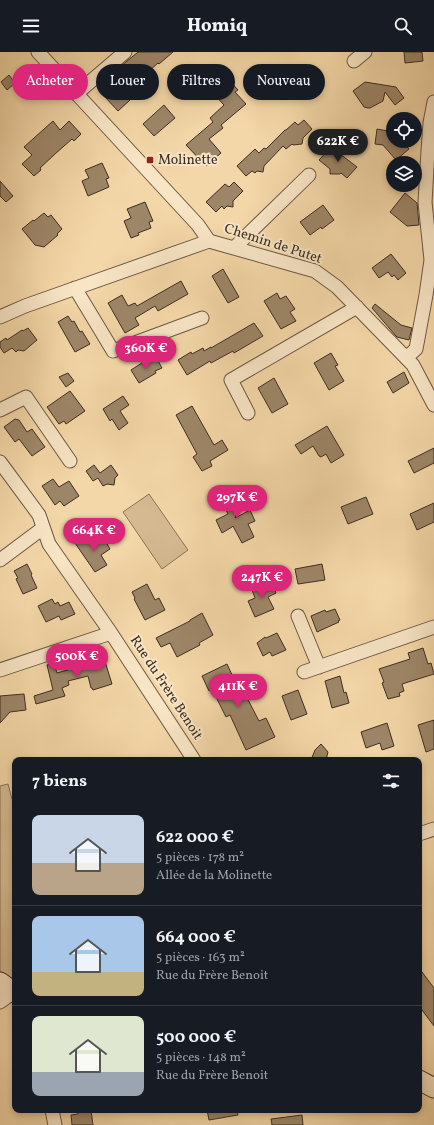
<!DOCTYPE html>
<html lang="fr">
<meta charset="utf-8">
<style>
body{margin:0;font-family:Vollkorn,serif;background:#20242c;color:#f1f3f6;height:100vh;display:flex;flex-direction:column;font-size:15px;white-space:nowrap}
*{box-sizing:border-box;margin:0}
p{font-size:13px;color:#9ea1a6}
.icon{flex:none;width:22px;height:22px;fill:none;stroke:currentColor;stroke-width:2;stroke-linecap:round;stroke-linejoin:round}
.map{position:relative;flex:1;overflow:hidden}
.panel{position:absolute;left:12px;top:705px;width:410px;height:356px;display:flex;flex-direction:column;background:#171b24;border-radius:8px;box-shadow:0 2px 6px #0003}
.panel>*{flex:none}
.banner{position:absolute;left:12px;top:12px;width:410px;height:36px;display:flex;gap:8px}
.buttons{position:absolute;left:386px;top:60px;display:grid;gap:8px}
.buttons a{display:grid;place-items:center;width:36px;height:36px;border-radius:50%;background:#171b24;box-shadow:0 2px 6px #0003;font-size:20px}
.price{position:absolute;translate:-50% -34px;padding:0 9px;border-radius:14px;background:#db2777;color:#fff;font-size:13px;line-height:26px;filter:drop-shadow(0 1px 2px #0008)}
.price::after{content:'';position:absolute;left:50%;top:24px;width:12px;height:9px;margin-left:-6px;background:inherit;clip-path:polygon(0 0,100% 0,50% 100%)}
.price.active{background:#222;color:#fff}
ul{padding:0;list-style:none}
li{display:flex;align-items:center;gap:12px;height:100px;padding:0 20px}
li+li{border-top:1px solid #363941}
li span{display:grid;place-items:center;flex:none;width:112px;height:80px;border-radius:8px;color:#555}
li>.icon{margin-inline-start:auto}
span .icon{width:48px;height:48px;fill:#fffc;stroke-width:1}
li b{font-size:17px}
h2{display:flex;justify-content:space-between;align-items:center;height:48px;padding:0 20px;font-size:17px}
.tag{padding:0 14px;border-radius:18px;background:#171b24;box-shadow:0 2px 6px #0003;font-size:14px;line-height:36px}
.tag.active{background:#db2777;color:#fff}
header{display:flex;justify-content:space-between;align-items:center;height:52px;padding:0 20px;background:#171b24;font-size:18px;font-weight:800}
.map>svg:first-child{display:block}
</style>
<header><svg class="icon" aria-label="menu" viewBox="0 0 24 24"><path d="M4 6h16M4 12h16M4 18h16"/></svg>Homiq<svg class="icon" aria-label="search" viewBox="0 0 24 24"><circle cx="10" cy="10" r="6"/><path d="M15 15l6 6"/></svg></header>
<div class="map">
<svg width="434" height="1073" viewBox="0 0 434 1073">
<rect width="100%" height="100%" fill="#f4d7a8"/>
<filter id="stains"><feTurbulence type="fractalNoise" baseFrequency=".005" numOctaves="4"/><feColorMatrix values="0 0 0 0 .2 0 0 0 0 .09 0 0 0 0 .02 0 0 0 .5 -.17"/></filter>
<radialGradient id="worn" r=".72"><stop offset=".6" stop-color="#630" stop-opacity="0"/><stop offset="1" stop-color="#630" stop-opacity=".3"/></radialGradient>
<path fill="#d5ba91" stroke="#8a745a" d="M149,442l39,56 -26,19 -39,-57z
M8,732l4,15h3v182l-15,-10v-185z"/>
<path fill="#9d8668" stroke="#3e2e22" d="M138,0h35l-14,12 -1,-1 -34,30 6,7 -12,11 -14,-15 24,-22 -7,-8z
M404,0h18l1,9 -18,2z
M9,23l6,8 -8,7 -6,-8z
M226,25l12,13 -3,2 11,12 -25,21 2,3 -14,11 12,14 -15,13 -20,-21 27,-23 -3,-4 14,-13 -13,-14z
M365,30l31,5 8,11 -9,7 -10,-13 -2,9 -13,7h-2l-4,-1 -11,-16z
M164,53l11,13 -21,18 -11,-12z
M304,68l8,9 -9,9 -1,6 -9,1 -1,-1 -6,5 -3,-3 -19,20 -1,6 -6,-1 -2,2 -3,-2 -6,5 -9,-10 18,-17 4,4 5,-5 2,1 19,-19h1l9,-8 3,3z
M53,69l7,9 9,-9 12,13 -7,7 -2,-2 -17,15 -15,14 1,2 -7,6 -12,-12 10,-9 -8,-8z
M377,77l16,3v9h8l8,8 -13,11 -13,-15 -8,-1z
M331,95l26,20 -10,11 -6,-5 -1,1h-10v-5l-11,-9z
M102,111l7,15 -3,1 3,8 -21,9 -6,-15 7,-3 -4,-8z
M0,129l13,15 -7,6 -6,-6z
M234,130l9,9 -10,10v6l-6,-1 -3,3 -2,-3 -6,6 -10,-10 19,-18 4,3z
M405,141l12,10 2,22 -12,1 -17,-14z
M145,150l8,19 -4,1 2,6 -13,5 1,2 -8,3 -7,-17 7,-3 -4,-9z
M323,153l11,15 -12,9 -1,-2 -11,8 -10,-13z
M44,161l4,4 3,-2 11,14 -5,5 1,1 -14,12 -9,-2 -13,-16 11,-9 1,1z
M391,202l15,19 -8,7 -4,-5 -2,2 -4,-5 -9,6 -7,-10z
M223,217l16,28 -11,6 -16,-27z
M181,229l7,13 -30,17 -3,-5 -20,12 4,7 -14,8 -17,-30 14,-8 6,11 7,-3 2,3z
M277,241l3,6 6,-3 9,13 -5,3 6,9 -15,8 -17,-28z
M375,252l26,21 11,3 -3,12 -12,-3 -1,-1 -24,-28z
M68,264l4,6 2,-1 6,11 2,-1 8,13 -15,8 -17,-30z
M254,271l9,13 -29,17 -1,-2 -22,12 -1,-2 -23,14 -9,-15 13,-8 1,2 11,-6 1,3 7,-4v1z
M28,276l9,12 -13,11 -6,-1 -2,2 -4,-4 -8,5 -4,-6v-5l6,-4 1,2 15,-10 1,1z
M331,301l7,12 -3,1 9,15 -15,9 -15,-27z
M156,305l6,11 -7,3 1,2 -17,10 -8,-13 17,-11 1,2z
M404,320l5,11 -16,10 -6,-11z
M68,321l6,8 -8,6 -7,-10z
M274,326l14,26 -16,9 -14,-25z
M70,339l15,20 -19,13 -2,-3 -5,3 -12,-17z
M123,344l6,9 -9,6 8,12 -9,7 -7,-11 -2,2 -7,-12z
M192,354l22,39 8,-5 6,10 -18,11 2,5 -10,5 -9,-14 4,-3 -21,-39z
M15,367l4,1 8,12 5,-3 13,18 -13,9 -13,-17 -4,3 -11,-15z
M327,374l17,29 -13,8 -5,-9 -5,3 -2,-1 -6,-10 -12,8 -6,-9z
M434,396v15l-20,10 -6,-12z
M94,413l6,8 11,-8 7,10 -3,3 -1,7 -7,-1 -4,2 -5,-8 -5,3 -7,-10z
M53,427l6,8 10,-6 10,15 -15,10 -4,-5 -5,4 -13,-19z
M230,440l13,4 -8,22 15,-8 5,11 -7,3 6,13 -12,6 -9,-17 -1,1 -10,6 -6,-13 12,-6 -2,-4 4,-2 -3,-7z
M366,445l7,17 -25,10 -7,-17z
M434,451v19l-17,8 -7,-16z
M87,483l6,9 10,-7 7,12 -9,6 6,10 -12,7 -20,-29z
M27,512l5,10 -1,1 6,13 -14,6 -7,-15 2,-1 -4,-7z
M322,512l3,16 -27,4 -3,-15z
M271,529l5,12 -8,4 6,12 -19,8 -7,-16 7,-3 -3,-8z
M147,532l8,16 4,-2 6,12 -20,10 -11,-21 1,-1 -3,-6z
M52,547l3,5 3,-2 2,4 9,-4 6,12 -14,6 -2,-4 -13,6 -8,-16z
M335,557l5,11 -2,1 1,1 -22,10 -6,-16 14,-6 1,2z
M202,561l11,22 -14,8 1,2 -23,12 -7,-14 -9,4 -5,-9 34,-17v-1z
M277,581l9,17 -14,6 -2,-4 -7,4 -6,-13 8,-6 1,1z
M423,596l5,16 3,-1 3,11 -32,10 2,7 -5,2 1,3 -12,3 -6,-16 2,-1 -5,-13 31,-10 -2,-6z
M103,603l9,29 -19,6 -1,-2h-1l-3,-12 -20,5 1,4 -7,3 3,8 -29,8 -2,-8 19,-6 -6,-25 7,-2 3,10 21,-6 -2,-4z
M227,612l13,28 3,-2 16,31 7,-3 9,19 -29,13 -16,-35 -4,2 -14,-28 -3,2 -7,-15z
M340,624l4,17 2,-1 3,11 -17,5 -7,-27z
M298,638l9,24 -16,6 -9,-24z
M24,642l2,16 -16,2 -10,11v-27z
M434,668v29l-8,3 -8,-27z
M387,671l7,23 -12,4 -2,-7 -14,5 -5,-16z
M321,692l7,8 -2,8h-15l4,-10z
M419,916l15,20v38l-15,-20z
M77,1058h14l2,15h-21l-1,-10 7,-1z
M207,1058h30l1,5 -29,5z
M302,1063l1,10h-31l-1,-6z"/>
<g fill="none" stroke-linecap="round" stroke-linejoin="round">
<g stroke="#6c5844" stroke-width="15">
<path id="street" d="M38,0l160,173 11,16
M354,9l11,-9
M76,42l49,-42
M234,196l75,-73
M75,236l38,63 89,-33
M0,265l25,-11 184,-65 106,30 22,16 76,78 21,40
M406,306l10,-9 10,-54 5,-35 -6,-58 3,-51 2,-28 4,-21
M0,358l26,-13 44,64
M248,361l-17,-33 126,-73
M0,410l39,53 10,29 62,89 83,127
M0,508l43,-32
M298,564l21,51
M0,618l111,-37
M304,620l130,-45
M419,782l15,-5
M0,950l14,-10
M52,1058l3,15"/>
</g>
<g stroke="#3e2e22" stroke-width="21">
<path id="secondary" d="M0,930l15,11
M419,1028l15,8"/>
</g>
<use href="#street" stroke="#f8e5c6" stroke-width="13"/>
<use href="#secondary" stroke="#f8e5c6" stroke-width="19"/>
</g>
<rect fill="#8f2418" stroke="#f8e5c6" stroke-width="1.5" x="146" y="104" width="8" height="8" rx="2"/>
<g text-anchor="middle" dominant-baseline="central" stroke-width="4" stroke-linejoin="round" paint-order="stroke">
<g font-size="14" fill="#3e2e22" stroke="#f8e5c6" text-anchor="start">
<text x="158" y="108">Molinette</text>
</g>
<g font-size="14" fill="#3e2e22" stroke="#f8e5c6">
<text transform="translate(273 192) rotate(18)">Chemin de Putet</text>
<text transform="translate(166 636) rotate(57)">Rue du Frère Benoit</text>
</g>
</g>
<rect width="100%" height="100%" filter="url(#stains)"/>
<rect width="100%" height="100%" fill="url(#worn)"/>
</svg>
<div class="buttons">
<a><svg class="icon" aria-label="locate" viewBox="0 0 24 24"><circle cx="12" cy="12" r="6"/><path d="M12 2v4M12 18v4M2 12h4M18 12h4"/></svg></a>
<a><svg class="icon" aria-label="layers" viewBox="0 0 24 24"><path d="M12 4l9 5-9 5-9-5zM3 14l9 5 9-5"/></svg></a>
</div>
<b class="price active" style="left:338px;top:111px">622K €</b>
<b class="price" style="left:146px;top:318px">360K €</b>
<b class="price" style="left:237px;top:467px">297K €</b>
<b class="price" style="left:94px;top:500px">664K €</b>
<b class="price" style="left:262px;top:547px">247K €</b>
<b class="price" style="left:77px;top:626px">500K €</b>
<b class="price" style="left:238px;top:656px">411K €</b>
<div class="banner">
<a class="tag active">Acheter</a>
<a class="tag">Louer</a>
<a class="tag">Filtres</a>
<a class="tag">Nouveau</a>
</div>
<section class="panel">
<h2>7 biens<svg class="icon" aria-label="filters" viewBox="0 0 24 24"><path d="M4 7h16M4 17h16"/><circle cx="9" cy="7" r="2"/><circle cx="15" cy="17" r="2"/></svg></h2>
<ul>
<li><span style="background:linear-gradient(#c9d6e8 60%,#b9a48a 0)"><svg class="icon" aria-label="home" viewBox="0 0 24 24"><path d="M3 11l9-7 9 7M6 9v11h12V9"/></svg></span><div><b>622 000 €</b><p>5 pièces · 178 m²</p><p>Allée de la Molinette</p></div></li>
<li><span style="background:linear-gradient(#a9c7e8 70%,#c2b280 0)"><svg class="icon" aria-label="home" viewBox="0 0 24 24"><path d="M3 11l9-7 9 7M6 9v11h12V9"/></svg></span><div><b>664 000 €</b><p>5 pièces · 163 m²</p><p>Rue du Frère Benoit</p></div></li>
<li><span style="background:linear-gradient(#dfe7d0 70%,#9aa5b1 0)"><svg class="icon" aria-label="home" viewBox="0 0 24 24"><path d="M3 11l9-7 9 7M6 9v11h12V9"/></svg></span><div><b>500 000 €</b><p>5 pièces · 148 m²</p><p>Rue du Frère Benoit</p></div></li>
</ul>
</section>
</div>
